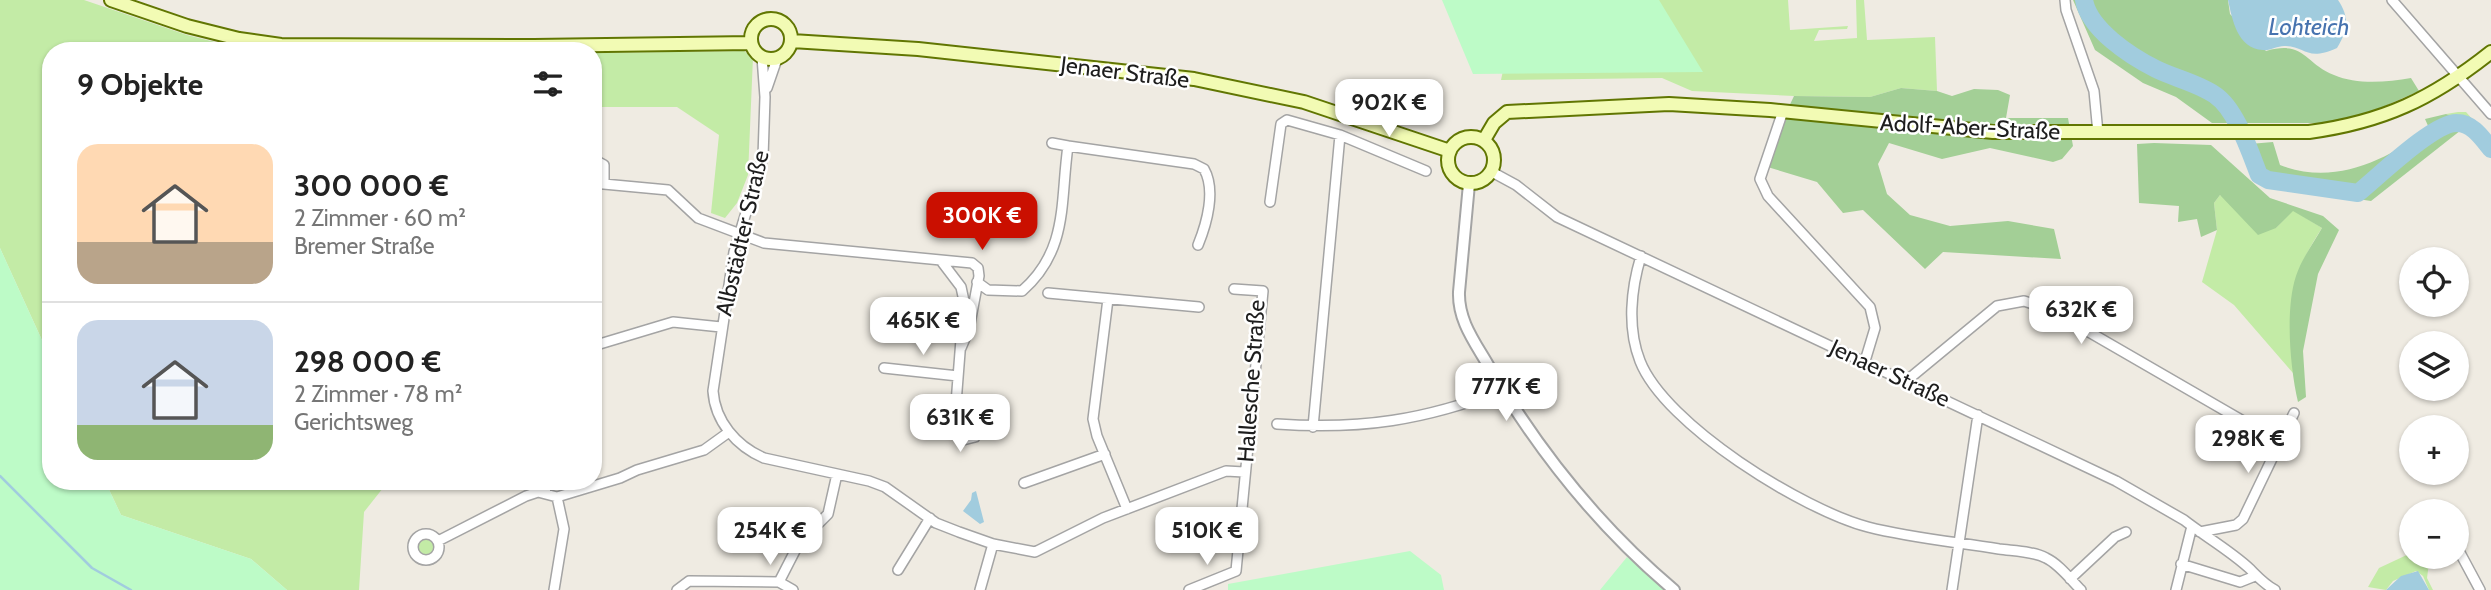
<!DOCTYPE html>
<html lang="de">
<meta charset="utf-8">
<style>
body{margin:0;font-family:Cabin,sans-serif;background:#f6f6f6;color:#222;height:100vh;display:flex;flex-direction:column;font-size:26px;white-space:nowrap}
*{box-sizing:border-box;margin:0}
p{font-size:23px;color:#767676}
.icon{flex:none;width:38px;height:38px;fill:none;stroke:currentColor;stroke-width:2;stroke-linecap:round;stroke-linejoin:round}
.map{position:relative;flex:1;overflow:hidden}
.side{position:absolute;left:42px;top:42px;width:560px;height:448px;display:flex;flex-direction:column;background:#fff;border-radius:28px;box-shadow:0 2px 5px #0004}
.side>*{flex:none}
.buttons{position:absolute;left:2399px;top:247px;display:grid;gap:14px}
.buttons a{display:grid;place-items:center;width:70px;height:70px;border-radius:50%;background:#fff;box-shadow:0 2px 5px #0004;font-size:35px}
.price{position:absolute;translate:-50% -60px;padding:0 16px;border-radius:14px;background:#fff;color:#222;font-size:23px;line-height:46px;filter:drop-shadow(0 2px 4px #0008)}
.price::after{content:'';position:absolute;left:50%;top:42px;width:21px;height:16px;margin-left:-10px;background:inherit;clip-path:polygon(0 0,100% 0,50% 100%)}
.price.on{background:#ca0f00;color:#fff}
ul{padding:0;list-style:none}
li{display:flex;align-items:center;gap:21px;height:175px;padding:0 35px}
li+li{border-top:2px solid #e0e0e0}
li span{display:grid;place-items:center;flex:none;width:196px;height:140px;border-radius:21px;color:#555}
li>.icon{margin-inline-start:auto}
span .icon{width:84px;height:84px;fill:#fffc;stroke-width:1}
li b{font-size:30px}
h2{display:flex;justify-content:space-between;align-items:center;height:84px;padding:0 35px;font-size:30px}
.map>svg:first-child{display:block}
</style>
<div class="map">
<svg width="2491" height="590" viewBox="0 0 2491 590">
<rect width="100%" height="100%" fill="#efebe2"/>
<path fill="#c3eba6" d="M0,0h84l103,35 64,16h-200v309l-51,-112z
M1518,0h270l2,30 58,-4 -1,3 -28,1 -5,11 43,-3 -1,-38h8l3,40 68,-3 2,54 -36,-3 -31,9 -76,-1 -102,-5 -30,-13 -161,2z
M744,51l9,6 -5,118 -11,28 -12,15 -14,-5 8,-78 -42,-28h-84v-54z
M2458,112h8l25,28v7l-21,-24 -24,-9z
M2220,195l56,33 17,-18 29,18c-39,59 -29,79 -29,145l-59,-68 -32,-23 15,-52 -3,-27z
M105,481h294l-16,7 -19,24 -5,78h-72l-36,-31 -130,-44z
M418 547a8 8 0 1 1 16 0a8 8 0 1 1-16 0Z
M2411,553l1,3 12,1 5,6 -2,15 6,12h-4l-6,-14 -7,-5 -23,10 -7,9 -18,-3 11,-19z"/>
<path fill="#a3cf96" d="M2073,0h155l2,14 36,37c39,-11 38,12 68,24 23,10 53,7 77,3l8,13 -43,19 -47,13h-117l-36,-26 -33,-14 -48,-33z
M1901,88l36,3 15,5 22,-7 24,1 12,5 -4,23h62l5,28 -11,13 -9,3 -63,-14 -48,11 -53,-16 -11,21 9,30 23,21 40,11 58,-5 46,8 7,30 -118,-7 -18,17 -62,-59 -20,3 -26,-31 -56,-17 33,-69 76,1z
M2446,114l24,9 -99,78 -106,-16 -11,-11 -16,-29 35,-3 7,23c54,21 106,-4 149,-37l-4,-9z
M2154,143l57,2 59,53 53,18 16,14 -21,44 -15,77 3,46 -8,5c-8,-34 -13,-93 -2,-126 6,-18 17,-32 26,-48l-29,-17 -17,17 -18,7 -38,-40 -6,8 3,27 -16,7 -4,-18 -19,3 1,-16 -40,-3 -2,-59z"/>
<path fill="#bdfbc7" d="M1442,0h217l44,72 -230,2z
M0,248l51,112v121h54l16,34 130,44 36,31h-287z
M1410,551l31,24 3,15h-216v-6z
M1627,557l39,33h-66z"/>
<path fill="#a1ccde" d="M2228,0h110c12,18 10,30 -1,48 -31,14 -31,-2 -53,-2 -7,0 -14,5 -21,4 -26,-1 -31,-32 -35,-50z
M976,491l8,31 -4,2 -17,-13 8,-11 1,-7z
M2418,571l11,19h-43l15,-14z"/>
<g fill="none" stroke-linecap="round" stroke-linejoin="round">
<path stroke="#a1ccde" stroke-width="2.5" d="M0,476l92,92 39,22"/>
<path stroke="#a1ccde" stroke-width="18" d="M2084,0c5,29 46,56 72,69 18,9 42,14 59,26 21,14 35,57 44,80l9,5 90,13c19,-15 76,-71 99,-70 15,0 25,15 34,26"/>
<g stroke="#a4a4a4" stroke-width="12">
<path id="minor" d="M2065,0l1,10 28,81 4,42
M2392,0l99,114
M762,57l3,40 -2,60 -29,95 -21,139c2,30 23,55 51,67l105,23 16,6 51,36 23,9 34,12 42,8 68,-34 123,-47 18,1
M767,88l10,-29
M1783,111l-23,68 8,17 102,111 5,21 -10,33
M1068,146l126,18 10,5c12,21 3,54 -6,76
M593,159l11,6v19
M1492,172l24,13 41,32 559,264 68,39c19,15 47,31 66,49 9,9 14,15 25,21
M593,183l75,7 30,28 66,25 208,20 6,5 1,8 -10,53 -8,19
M1270,202l11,-78 6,-4 53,15 86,36
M1641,256c-10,33 -14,72 -1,105 25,64 163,149 228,166 43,11 88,15 131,22 15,2 34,2 47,9 13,6 25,22 35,32
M942,262l19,25 3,14 -10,128v3l9,8 12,-3 4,-12c-4,-12 -12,-14 -24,-14
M977,282l11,8 34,1c47,-41 38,-90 46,-145l-16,-3
M1048,293l151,14
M1108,299l-15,120 4,17 30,73
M593,346l80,-24 48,5
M884,368l74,8
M1905,382l92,-76 27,-5 27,9 211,122
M1277,424c84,6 148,-4 226,-34
M1313,427l27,-292
M543,481l3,12
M1024,483l81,-29
M2200,532l36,-7 7,-6 51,-106
M413 547a13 13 0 1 1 26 0a13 13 0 1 1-26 0Z
M438,541l88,-45 12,-4 19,5 63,-19 17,-8 67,-20 25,-18
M2458,549l22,41
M2181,564l59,18 15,-6
M898,570l32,-52
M2070,579l45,-42 11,-5
M779,582l14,8
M554,590l10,-61 -7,-32
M677,590l12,-9 90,1 20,-39 29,-29 9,-40
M980,590l13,-46
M1189,590l47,-19 27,-280 -29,-2
M1952,590l26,-175
M2176,590l15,-60"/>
</g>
<g stroke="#a4a4a4" stroke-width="14">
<path id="tertiary" d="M1469,184l-10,108c-1,28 15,49 29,73 49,84 111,162 186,225"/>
</g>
<g stroke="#617602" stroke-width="16">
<path id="secondary" d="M111,0l76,26 52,13 42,6 253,1 217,-3
M751 39a20 20 0 1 1 40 0a20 20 0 1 1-40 0Z
M792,41l126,8 276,30 110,23 146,49
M1448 160a23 23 0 1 1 46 0a23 23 0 1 1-46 0Z
M1484,140l10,-17 13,-11 162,-8 101,6 223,22h316c74,-10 123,-33 182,-80"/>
</g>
<use href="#minor" stroke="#fff" stroke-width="9"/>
<use href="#tertiary" stroke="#fff" stroke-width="10"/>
<use href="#secondary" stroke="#f2fbb4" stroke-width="12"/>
</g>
<g text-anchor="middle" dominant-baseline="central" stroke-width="5" stroke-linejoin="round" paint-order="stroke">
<g font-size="23" fill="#1d1d1d" stroke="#fff">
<text transform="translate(1125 72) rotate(7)">Jenaer Straße</text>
<text transform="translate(1970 127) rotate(3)">Adolf-Aber-Straße</text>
<text transform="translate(742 233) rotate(-77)">Albstädter Straße</text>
<text transform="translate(1890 373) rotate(25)">Jenaer Straße</text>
<text transform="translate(1251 381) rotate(-86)">Hallesche Straße</text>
</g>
<g font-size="24" font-style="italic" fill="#4773af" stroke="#fff">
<text x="2309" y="26">Lohteich</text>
</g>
</g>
</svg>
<div class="buttons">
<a><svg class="icon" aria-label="locate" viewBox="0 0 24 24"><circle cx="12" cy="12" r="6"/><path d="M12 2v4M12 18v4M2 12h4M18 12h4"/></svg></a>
<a><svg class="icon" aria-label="layers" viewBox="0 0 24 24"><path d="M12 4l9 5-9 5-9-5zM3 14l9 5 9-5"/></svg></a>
<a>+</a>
<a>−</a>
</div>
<b class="price" style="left:1389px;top:139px">902K €</b>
<b class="price on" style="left:982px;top:252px">300K €</b>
<b class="price" style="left:2081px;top:346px">632K €</b>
<b class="price" style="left:923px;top:357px">465K €</b>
<b class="price" style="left:1506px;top:423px">777K €</b>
<b class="price" style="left:960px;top:454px">631K €</b>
<b class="price" style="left:2248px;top:475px">298K €</b>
<b class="price" style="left:770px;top:567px">254K €</b>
<b class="price" style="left:1207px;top:567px">510K €</b>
<section class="side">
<h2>9 Objekte<svg class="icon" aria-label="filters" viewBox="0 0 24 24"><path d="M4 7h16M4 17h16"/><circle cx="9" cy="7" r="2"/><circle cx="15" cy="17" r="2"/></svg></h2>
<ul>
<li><span style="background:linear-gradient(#ffd9b3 70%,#b9a48a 0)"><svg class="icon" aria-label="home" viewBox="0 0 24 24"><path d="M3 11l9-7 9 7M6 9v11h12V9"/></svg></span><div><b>300 000 €</b><p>2 Zimmer · 60 m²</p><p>Bremer Straße</p></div></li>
<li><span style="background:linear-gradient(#c9d6e8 75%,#8fb573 0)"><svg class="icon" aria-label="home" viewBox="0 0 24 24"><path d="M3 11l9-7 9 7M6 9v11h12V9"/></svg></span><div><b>298 000 €</b><p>2 Zimmer · 78 m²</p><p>Gerichtsweg</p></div></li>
</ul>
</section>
</div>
